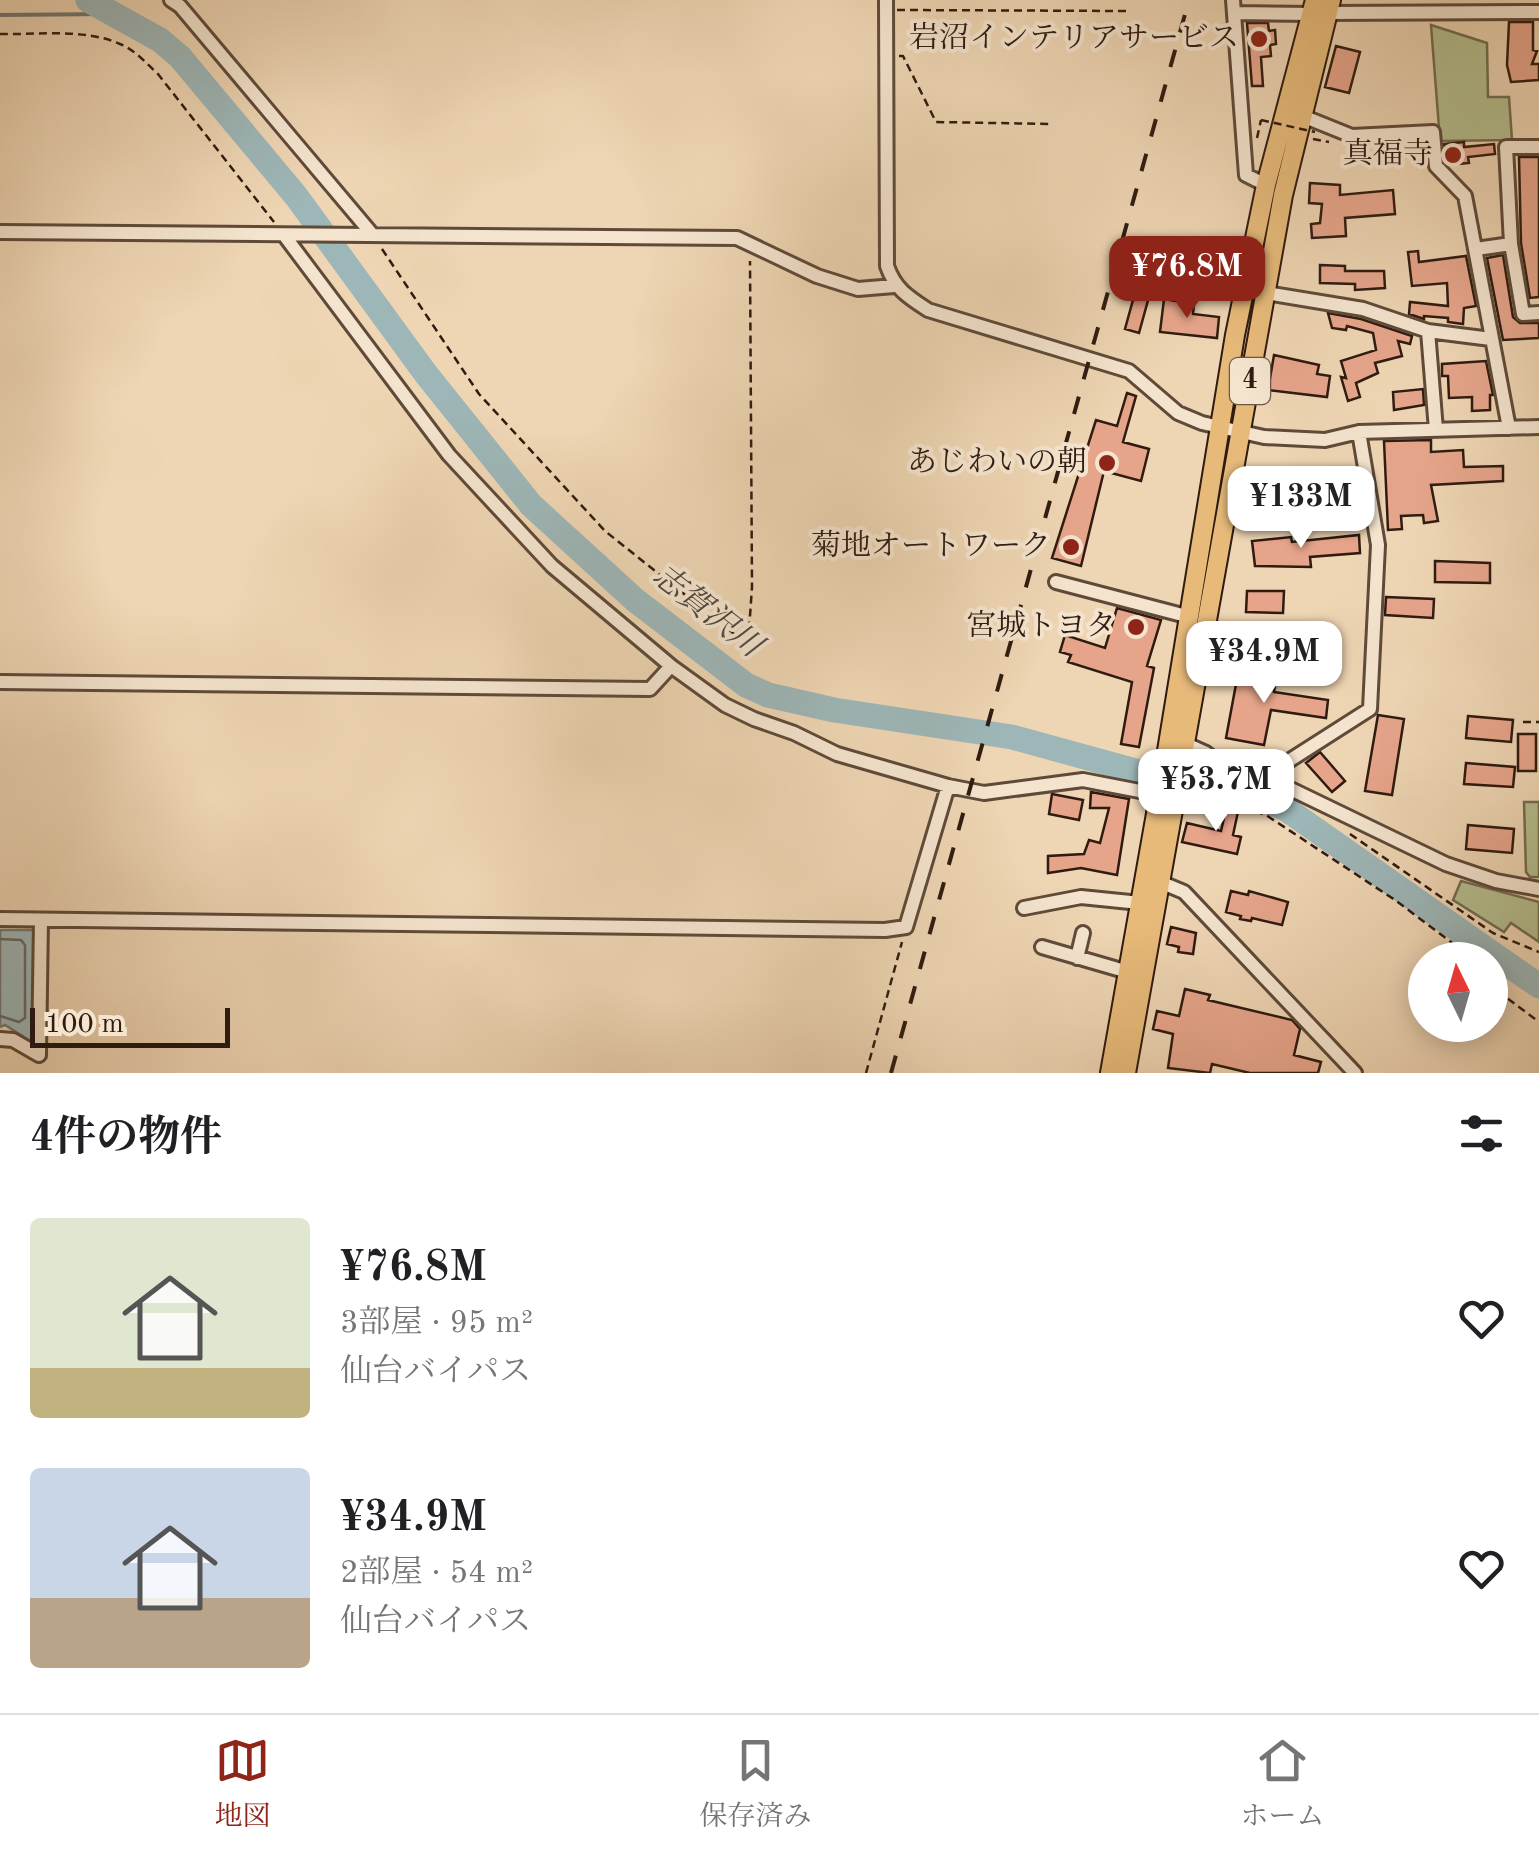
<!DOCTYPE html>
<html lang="ja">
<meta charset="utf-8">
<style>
body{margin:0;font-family:"Old Standard TT","Noto Serif JP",serif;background:#f6f6f6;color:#202124;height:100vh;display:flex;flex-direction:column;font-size:38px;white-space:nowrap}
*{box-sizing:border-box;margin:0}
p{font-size:32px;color:#757577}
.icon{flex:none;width:55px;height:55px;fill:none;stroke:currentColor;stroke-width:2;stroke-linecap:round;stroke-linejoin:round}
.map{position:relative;height:1073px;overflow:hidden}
.drawer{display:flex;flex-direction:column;background:#fff;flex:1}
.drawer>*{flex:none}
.needle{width:65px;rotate:355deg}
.buttons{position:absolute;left:1408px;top:942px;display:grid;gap:20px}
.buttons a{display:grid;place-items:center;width:100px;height:100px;border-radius:50%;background:#fff;box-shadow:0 5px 25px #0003;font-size:50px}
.scale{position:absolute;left:30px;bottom:25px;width:200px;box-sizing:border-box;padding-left:10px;border:5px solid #2f1b10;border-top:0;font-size:28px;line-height:35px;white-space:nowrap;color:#2f1b10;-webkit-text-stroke:8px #f4e4ce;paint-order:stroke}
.price{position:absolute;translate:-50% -85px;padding:0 22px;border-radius:20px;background:#fff;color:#222;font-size:32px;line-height:65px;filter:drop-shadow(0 2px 5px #0008)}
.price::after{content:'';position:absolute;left:50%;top:60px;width:30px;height:22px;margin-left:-15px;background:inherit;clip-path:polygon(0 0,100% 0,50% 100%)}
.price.on{background:#8f2418;color:#fff}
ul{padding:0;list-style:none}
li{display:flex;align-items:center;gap:30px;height:250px;padding:0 30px}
li span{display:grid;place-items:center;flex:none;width:280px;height:200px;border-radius:10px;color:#555}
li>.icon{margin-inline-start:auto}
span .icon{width:120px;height:120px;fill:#fffc;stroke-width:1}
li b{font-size:42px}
h2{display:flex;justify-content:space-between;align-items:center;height:120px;padding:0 30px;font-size:42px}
.tabs{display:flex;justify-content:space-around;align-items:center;height:140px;border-top:2px solid #e0e0e0;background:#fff;font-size:28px;color:#757577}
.tabs a{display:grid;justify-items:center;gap:5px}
.tabs .on{color:#8f2418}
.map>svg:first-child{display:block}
</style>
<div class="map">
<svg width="1539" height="1073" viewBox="0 0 1539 1073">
<rect width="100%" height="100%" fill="#eed5b3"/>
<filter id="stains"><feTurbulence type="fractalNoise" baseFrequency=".002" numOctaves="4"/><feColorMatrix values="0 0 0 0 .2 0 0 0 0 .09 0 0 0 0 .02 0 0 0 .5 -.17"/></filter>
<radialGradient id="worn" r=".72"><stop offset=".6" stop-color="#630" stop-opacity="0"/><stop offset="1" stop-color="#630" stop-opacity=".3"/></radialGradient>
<path fill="#b5be8f" stroke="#726c50" stroke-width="2.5" d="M1431,25l56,18 1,54h21l3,43 -72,1z
M1524,802h15v75h-9l-4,-5z
M1461,881l78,21v40l-28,-19 -7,9 -51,-32z"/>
<path fill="#9db6b7" stroke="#717874" stroke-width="2.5" d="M0,930h35v114l-30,-19 -5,2z"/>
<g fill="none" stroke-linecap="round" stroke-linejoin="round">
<path stroke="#666864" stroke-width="2.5" d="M0,939l21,1 4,5v73l-6,4 -19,-6"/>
<path stroke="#717874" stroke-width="4" d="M0,15l109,-1"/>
<path stroke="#9db6b7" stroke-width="25" d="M88,0l72,40 20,17 116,139 130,178 105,131 104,95 111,85 22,10 66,15 178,27 131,36 102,18 41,18 253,177"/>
</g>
<path fill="#e6a58b" stroke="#2f1b10" stroke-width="2.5" d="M1509,22h24v28l4,1 -5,13h7v16l-28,2 -4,-17z
M1247,23h21l1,8 6,-1 1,14 -6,1 1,11 -10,1 2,29h-11z
M1336,46l24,6 -11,41 -24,-6z
M1464,142v5l30,-3 1,10 -27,3 1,6 -20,2 -5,-21z
M1519,157h20v140l-9,1 -9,-55z
M1310,183l30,2v10l53,-5 2,24 -50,4 1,18 -34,2 -1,-14 9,-1 2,-19 -13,-1z
M1418,251l1,11 47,-6 10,50 -12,2 -1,16 -15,-2v-4l-24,-2v3l-15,-5 1,-12 38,4 -1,-23 -35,3 -4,-34z
M1503,255l10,62 7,6h19v15l-36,2 -16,-82z
M1320,265l25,1v5h39l1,17 -30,2v-6l-35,-1z
M1136,289l14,4 -11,40 -14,-4z
M1164,299l30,5 -1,10 26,3 -2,21 -57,-6z
M1328,313l33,6 51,17 -2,8 -12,-3 4,15 -27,7 3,10 -22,10 4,14 -12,4 -7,-24 5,1 -5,-17 35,-11 -3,-17 -26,-7 -1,4 -14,-2z
M1274,355l45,10 -2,9 13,2 -3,21 -59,-7z
M1486,361l7,34h-3v15l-18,1v-14l-23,1 -1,-22h-6v-12z
M1423,389l1,16 -30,5 -1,-18z
M1127,393l9,3 -13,46 26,7 -8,32 -37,-10 -23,95 -29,-8 44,-138 21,6z
M1431,440v12l32,-2 1,17 39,-1v15l-72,4 7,36 -14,2 -1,-8 -22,1 1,13 -14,1 -4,-89z
M1355,471l3,18 -17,1 1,5 -23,1v10l-10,1 -2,-33z
M1359,535l1,18 -50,4 1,10 -56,-1 -3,-25 39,-4 1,5z
M1435,561l55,2v20l-55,-1z
M1247,591h37l-1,22 -37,-1z
M1386,597l48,2 -1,19 -48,-3z
M1117,608l44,12 -14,46 7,2 -15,79 -18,-3 11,-62 -64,-20 3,-7 -11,-3 5,-17 40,13z
M1315,648l11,1 -1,24 -36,-3 1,-10 23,2z
M1239,668l38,6 -3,18 54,8 -2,18 -55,-8 -7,35 -38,-7z
M1378,715l26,4 -12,76 -27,-4z
M1468,716l45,4 -2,22 -45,-4z
M1518,734h18v37h-18z
M1320,752l25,29 -13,11 -26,-29z
M1466,763l49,4 -2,20 -49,-3z
M1091,792l38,7 -12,76 -36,-7 -33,5v-17l36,-2 5,-14 11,3 9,-35h-19z
M1052,794l31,6 -4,20 -30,-6z
M1227,805l12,2 -6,28 8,2 -4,17 -55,-12 5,-19 34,8z
M1468,825l46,4 -2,24 -46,-4z
M1231,891l17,4 1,-4 39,11 -6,23 -30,-7 -1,3 -11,-2 1,-3 -15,-4z
M1171,927l25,6 -3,21 -15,-2 1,-5 -12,-3z
M1185,989l25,6 -2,5 84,20 8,9 -6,26 27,7 -3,11h-68l-38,-9 -2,9 -42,-5 5,-34 -20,-5 4,-18 22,5z"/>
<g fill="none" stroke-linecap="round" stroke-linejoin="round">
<g stroke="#5f4a39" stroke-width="18">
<path id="minor" d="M171,0l9,6 192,228
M886,0l1,266c8,23 21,31 41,44l201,61 49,42 24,10 62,14 61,3 34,-8 180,-5
M1233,0l13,175 20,10
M1234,13l77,1
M1327,13l212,-1
M1300,115l52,21 81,-4 3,34 29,30 44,232
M1539,147h-33l5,97 12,70 16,-1
M0,232l737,6 80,38 41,13 36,-3
M1476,249l35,-5
M1266,293l97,16 65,22 63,8
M1428,331l8,99
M1056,582l134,35
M0,682l650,7 21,-23 -119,-100 -103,-111 -165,-220
M1186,744l20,9 22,17 44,10 174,84 50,17 43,8
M1272,780l15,-18 83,-53 8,-164 -19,-113
M948,786l36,7 99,-13 77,15
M1160,882l24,10 171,181
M1024,908l57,-11 59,6
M0,919l885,11 21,-3 42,-141 -111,-32 -43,-21 -40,-14 -29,-14 -54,-39
M1042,947l86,25
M1077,958l6,-25
M0,1039l13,1 26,15 2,-135"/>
</g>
<g stroke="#2f1b10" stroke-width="22">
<path id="highway" d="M1110,1073l55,-310 70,-428 31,-150 49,-185
M1126,1073l157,-878 48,-195"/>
</g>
<path stroke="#2f1b10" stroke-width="2.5" stroke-dasharray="8 5" stroke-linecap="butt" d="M897,10l230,1
M0,34c37,1 85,-6 120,10 15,6 26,19 38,30l116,148
M899,56h4l33,66 116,2
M1257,138l4,-18
M1313,139l16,3
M382,249l97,145 126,137 143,114 4,-58 -2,-326
M1523,722h16
M1192,798l29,2 45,15 129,85 80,60
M1350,834l143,99 46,19
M1490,980l13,15 36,27
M866,1073l36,-131"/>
<use href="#minor" stroke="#f4e4ce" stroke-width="12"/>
<use href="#highway" stroke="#e7ba7a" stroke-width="18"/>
<path stroke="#2f1b10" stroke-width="4" stroke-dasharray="18 18" stroke-linecap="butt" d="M891,1073l298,-1073"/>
<path stroke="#2f1b10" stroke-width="2.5" stroke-dasharray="8 5" stroke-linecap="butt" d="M1261,120l54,12"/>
</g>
<g fill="#8f2418" stroke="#f4e4ce" stroke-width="4">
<circle cx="1259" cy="39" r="10"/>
<circle cx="1453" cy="155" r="10"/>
<circle cx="1107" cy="463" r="10"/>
<circle cx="1071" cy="547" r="10"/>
<circle cx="1136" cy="627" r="10"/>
</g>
<g text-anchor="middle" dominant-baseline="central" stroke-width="8" stroke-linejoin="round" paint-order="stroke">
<rect fill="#f4e4ce" stroke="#6a5749" stroke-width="2.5" x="1230" y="358" width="40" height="46" rx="8"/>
<g font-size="28" font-weight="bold" fill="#2f1b10">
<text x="1250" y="381">4</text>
</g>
<g font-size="30" fill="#2f1b10" stroke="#f4e4ce" text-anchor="end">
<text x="1239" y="39">岩沼インテリアサービス</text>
<text x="1433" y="155">真福寺</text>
<text x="1087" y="463">あじわいの朝</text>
<text x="1051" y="547">菊地オートワーク</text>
<text x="1116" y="627">宮城トヨタ</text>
</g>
<g font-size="32" font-style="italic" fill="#504a42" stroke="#f4e4ce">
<text transform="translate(706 612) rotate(38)">志賀沢川</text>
</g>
</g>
<rect width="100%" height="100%" filter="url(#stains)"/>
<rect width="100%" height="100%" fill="url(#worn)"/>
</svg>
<div class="buttons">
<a><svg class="needle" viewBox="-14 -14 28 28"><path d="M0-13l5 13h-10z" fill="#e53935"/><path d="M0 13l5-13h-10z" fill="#757577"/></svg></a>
</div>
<div class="scale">100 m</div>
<b class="price on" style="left:1187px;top:321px">¥76.8M</b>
<b class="price" style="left:1301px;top:551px">¥133M</b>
<b class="price" style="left:1264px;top:706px">¥34.9M</b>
<b class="price" style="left:1216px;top:834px">¥53.7M</b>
</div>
<section class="drawer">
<h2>4件の物件<svg class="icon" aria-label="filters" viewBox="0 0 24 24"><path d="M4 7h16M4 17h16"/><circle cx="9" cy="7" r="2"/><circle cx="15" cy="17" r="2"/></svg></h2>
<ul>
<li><span style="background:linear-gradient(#dfe7d0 75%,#c2b280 0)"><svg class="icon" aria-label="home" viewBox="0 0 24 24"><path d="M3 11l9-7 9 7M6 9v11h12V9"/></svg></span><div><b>¥76.8M</b><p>3部屋 · 95 m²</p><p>仙台バイパス</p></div><svg class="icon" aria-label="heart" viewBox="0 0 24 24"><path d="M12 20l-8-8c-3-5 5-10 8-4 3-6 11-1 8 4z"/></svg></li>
<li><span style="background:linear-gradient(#c9d6e8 65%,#b9a48a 0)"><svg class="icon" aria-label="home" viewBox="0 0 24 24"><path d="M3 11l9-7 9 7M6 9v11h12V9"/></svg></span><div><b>¥34.9M</b><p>2部屋 · 54 m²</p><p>仙台バイパス</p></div><svg class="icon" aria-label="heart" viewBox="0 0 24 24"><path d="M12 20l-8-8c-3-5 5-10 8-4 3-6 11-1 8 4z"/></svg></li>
</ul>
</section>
<nav class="tabs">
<a class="on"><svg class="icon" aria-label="map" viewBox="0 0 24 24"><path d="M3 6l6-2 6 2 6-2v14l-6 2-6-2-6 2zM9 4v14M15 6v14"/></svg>地図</a>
<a><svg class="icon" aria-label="saved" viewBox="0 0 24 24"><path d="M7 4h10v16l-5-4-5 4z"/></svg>保存済み</a>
<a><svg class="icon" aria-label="home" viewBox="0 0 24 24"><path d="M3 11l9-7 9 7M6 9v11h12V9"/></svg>ホーム</a>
</nav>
